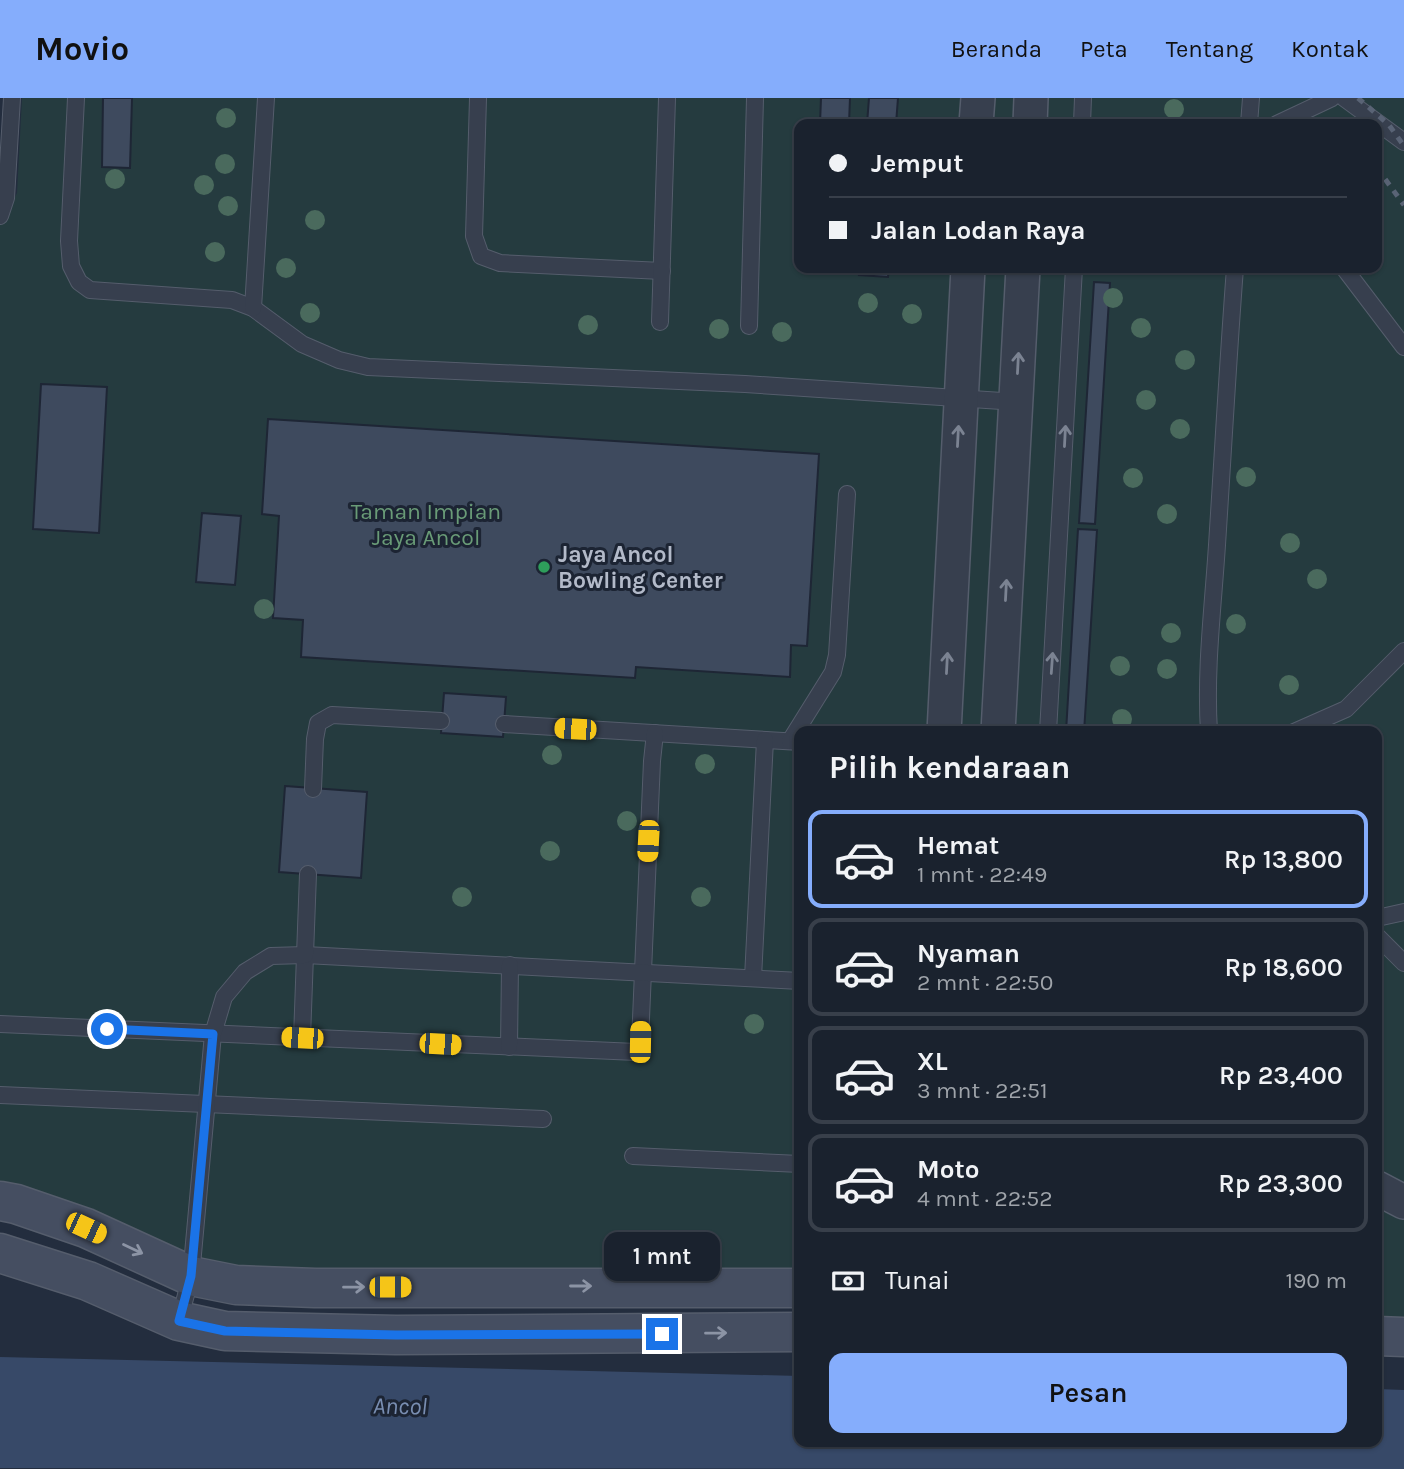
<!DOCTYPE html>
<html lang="id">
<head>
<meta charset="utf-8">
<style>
	body { margin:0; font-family:Karla,sans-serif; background:#272f3a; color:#f1f3f6; height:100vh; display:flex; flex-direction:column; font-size:26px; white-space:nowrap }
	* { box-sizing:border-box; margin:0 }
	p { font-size:23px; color:#9fa4aa }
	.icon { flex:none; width:38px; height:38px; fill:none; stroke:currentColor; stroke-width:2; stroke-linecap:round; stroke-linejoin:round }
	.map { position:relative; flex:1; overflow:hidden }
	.drawer { position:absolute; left:794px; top:628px; width:588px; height:721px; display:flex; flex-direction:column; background:#1a222e; border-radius:14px; box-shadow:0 2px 5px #0004,0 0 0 2px #383f4a }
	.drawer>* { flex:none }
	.hud { position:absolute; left:794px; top:21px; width:588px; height:154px; border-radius:14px; box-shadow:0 2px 5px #0004,0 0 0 2px #383f4a; display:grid; align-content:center; height:154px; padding:0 35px; background:#1a222e }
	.end { position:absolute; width:32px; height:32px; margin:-16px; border:9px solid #1a73e8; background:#fff; box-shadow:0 0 0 4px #fff }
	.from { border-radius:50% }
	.bubble { position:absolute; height:49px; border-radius:14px; background:#1a222e; box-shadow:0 2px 5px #0004,0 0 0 2px #383f4a; font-size:23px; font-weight:600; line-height:49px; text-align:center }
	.car { position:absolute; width:21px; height:42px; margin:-21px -10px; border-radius:9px; box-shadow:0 0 5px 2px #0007; background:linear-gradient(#f5c518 24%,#345 0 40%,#f5c518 0 76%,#345 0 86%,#f5c518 0) }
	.hud b { display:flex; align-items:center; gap:24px; height:66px; font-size:26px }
	.hud b+b { border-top:2px solid #383f4a }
	.hud i { width:18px; height:18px; background:#f1f3f6 }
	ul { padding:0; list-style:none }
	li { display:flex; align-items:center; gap:21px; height:98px; margin:0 14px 10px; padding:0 21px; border:4px solid #383f4a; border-radius:14px }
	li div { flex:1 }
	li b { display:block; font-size:26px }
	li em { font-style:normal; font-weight:600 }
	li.active { border-color:#85adfc }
	li>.icon { width:63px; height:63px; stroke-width:1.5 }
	h2 { padding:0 35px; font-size:32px; line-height:84px }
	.pay { display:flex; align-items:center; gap:18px; height:77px; padding:0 35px; font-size:26px }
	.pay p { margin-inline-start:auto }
	.cta { display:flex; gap:14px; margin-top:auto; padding:14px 35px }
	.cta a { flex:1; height:80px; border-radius:14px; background:#85adfc; color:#111; font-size:28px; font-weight:600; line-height:80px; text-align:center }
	header { display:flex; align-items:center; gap:42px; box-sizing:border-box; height:98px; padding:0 35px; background:#85adfc; color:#111 }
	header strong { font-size:33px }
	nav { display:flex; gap:38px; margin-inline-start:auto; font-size:24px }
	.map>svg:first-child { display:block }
	.green { fill:#253b3f; fill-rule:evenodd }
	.water { fill:#374968 }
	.building { fill:#3e4a5e; stroke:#1e2635; stroke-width:2 }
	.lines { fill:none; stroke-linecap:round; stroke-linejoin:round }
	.service-casing { stroke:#555d6c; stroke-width:18 }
	.minor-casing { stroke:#555d6c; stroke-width:36 }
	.secondary-casing { stroke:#555d6c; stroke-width:41 }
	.service { stroke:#373f4e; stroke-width:16 }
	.minor { stroke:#373f4e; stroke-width:33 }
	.secondary { stroke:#454e61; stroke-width:38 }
	.rail { stroke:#596375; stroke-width:5; stroke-dasharray:7 7; stroke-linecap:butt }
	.tree { fill:#4a6a5d }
	.oneway { stroke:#7b8392 }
	.oneway2 { stroke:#8c94a5 }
	.route { stroke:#1a73e8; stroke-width:9 }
	.leisure-dot { fill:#2e9e5b; stroke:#1c2433; stroke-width:2.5 }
	.labels { text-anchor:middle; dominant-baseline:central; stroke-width:6; stroke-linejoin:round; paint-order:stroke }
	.park-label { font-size:23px; fill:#699b77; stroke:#1c2433 }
	.poi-label { font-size:23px; font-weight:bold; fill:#b3bac9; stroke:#1c2433; text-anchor:start }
	.water-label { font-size:24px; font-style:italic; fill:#798eb2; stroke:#1c2433 }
</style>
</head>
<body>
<header>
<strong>Movio</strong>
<nav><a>Beranda</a><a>Peta</a><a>Tentang</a><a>Kontak</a></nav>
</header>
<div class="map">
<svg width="1404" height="1371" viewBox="0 0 1404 1371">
	<rect width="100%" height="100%" fill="#232d3e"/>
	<!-- green -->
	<path class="green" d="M22,0H1404V1239L1377,1238V634H800V1190L236,1187L0,1103V123L4,120L17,95ZM800,26H1377V170H800Z"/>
	<!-- water -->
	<polygon class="water" points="0,1259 800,1278 800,1344 1377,1344 1377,1291 1404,1292 1404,1371 0,1370"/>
	<!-- building -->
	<g class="building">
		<polygon points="103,0 132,0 130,70 102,69"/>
		<polygon points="821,0 850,0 849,26 820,26"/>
		<polygon points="869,0 898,0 896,26 867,26"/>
		<polygon points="812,170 841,170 841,176 812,174"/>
		<polygon points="860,170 889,170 888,179 859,177"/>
		<polygon points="1094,184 1110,185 1095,426 1079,425"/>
		<polygon points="41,286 107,289 99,435 33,431"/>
		<polygon points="268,321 819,356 807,548 791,547 790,579 636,569 635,580 301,559 303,522 273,520 279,418 262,416"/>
		<polygon points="202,415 241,418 235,487 196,484"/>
		<polygon points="1078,431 1097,432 1084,634 1066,634"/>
		<polygon points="444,595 506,599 503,639 441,635"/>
		<polygon points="285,688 367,694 361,780 279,774"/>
	</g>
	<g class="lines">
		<defs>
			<g id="service">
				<polyline points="76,0 69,143 71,168 79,184 90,192 232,202 253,210 302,246 339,262 368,269 745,286 1017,304"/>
				<polyline points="478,0 474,138 481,158 500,165 662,173"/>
				<polyline points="1344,0 1404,44"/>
				<polyline points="1082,26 1083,0"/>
				<polyline points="1249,26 1251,0"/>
				<polyline points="1277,26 1332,0"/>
				<polyline points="0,118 6,100 12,0"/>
				<polyline points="1344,170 1404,249"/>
				<polyline points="253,210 266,0"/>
				<polyline points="660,224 667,0"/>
				<polyline points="749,228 755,0"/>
				<polyline points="504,626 800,644"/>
				<polyline points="1048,634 1074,170"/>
				<path d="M1209,634C1205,572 1213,509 1217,447C1223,354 1228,262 1235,170"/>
				<polyline points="1294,634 1346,611 1404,553"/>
				<polyline points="790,643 833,574 837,557 847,396"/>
				<polyline points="313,691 315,641 318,625 332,617 441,623"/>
				<polyline points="1377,820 1404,814"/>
				<polyline points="1377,838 1404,865"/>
				<polyline points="753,880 765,642"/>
				<polyline points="0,926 636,954 640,944 652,663 655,635"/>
				<polyline points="302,940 305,857 800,883"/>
				<polyline points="509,949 510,867"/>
				<polyline points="0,997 543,1021"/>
				<polyline points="633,1058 800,1066"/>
				<polyline points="179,1223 191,1178 213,936 224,899 245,874 271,858 305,857 308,776"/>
			</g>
			<g id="minor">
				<polyline points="976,26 978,0"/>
				<polyline points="1030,26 1031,0"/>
				<polyline points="944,634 968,170"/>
				<polyline points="998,634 1023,170"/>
				<polyline points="1377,1090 1404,1104"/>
			</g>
			<g id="secondary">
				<polyline points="0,1103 16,1106 86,1130 191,1178 236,1187 315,1190 800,1190"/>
				<polyline points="0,1155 88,1183 179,1223 225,1233 396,1237 800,1234"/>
				<polyline points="1377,1238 1404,1239"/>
			</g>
		</defs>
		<!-- service casing -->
		<use href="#service" class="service-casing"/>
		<!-- minor casing -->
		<use href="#minor" class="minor-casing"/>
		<!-- secondary casing -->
		<use href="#secondary" class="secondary-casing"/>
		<!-- service -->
		<use href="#service" class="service"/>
		<!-- minor -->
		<use href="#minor" class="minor"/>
		<!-- secondary -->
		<use href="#secondary" class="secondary"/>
		<!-- rail -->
		<g class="rail">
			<polyline points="1358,0 1389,27 1404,48"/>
			<polyline points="1377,70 1404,107"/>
		</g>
	</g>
	<!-- trees -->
	<g class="tree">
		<circle cx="1174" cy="11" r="10"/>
		<circle cx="226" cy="20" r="10"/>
		<circle cx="225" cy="66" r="10"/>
		<circle cx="115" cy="81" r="10"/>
		<circle cx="204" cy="87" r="10"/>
		<circle cx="228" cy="108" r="10"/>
		<circle cx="315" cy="122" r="10"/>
		<circle cx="215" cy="154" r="10"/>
		<circle cx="286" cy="170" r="10"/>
		<circle cx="1113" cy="200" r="10"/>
		<circle cx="868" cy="205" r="10"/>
		<circle cx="310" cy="215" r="10"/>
		<circle cx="912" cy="216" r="10"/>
		<circle cx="588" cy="227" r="10"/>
		<circle cx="1141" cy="230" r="10"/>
		<circle cx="719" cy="231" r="10"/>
		<circle cx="782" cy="234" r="10"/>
		<circle cx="1185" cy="262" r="10"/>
		<circle cx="1146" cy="302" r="10"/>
		<circle cx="1180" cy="331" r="10"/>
		<circle cx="1246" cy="379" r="10"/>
		<circle cx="1133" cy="380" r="10"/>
		<circle cx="1167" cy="416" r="10"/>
		<circle cx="1290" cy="445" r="10"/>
		<circle cx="1317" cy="481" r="10"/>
		<circle cx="264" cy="511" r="10"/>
		<circle cx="1236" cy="526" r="10"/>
		<circle cx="1171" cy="535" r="10"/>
		<circle cx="1120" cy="568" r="10"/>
		<circle cx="1167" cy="571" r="10"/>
		<circle cx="1289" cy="587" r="10"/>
		<circle cx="1122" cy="621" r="10"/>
		<circle cx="552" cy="657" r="10"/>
		<circle cx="705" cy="666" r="10"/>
		<circle cx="627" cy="723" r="10"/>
		<circle cx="550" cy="753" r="10"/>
		<circle cx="462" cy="799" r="10"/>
		<circle cx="701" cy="799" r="10"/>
		<circle cx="754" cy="926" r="10"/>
	</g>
	<!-- one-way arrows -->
	<defs><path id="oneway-shaft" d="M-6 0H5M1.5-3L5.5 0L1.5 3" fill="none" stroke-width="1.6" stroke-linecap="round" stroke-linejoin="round" transform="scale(1.75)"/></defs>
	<g class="oneway">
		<use href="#oneway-shaft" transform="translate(1018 265) rotate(-87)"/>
		<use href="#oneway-shaft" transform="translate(958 338) rotate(-87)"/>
		<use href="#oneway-shaft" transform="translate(1065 338) rotate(-87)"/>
		<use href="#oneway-shaft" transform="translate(1006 492) rotate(-87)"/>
		<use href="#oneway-shaft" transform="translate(947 565) rotate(-87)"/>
		<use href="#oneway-shaft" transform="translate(1052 565) rotate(-86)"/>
	</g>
	<g class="oneway2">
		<use href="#oneway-shaft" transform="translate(133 1151) rotate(25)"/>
		<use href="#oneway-shaft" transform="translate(581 1188)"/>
		<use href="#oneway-shaft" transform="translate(354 1189) rotate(-1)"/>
		<use href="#oneway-shaft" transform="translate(716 1235) rotate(-1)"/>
	</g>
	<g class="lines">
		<!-- route -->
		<polyline class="route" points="107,931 213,936 191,1178 179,1223 225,1233 396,1237 662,1236"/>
	</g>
	<!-- markers -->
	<circle class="leisure-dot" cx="544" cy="469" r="7"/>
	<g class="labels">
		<!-- park labels -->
		<g class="park-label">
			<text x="426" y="413">Taman Impian<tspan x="426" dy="26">Jaya Ancol</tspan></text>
		</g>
		<!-- poi labels -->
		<g class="poi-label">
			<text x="558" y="456">Jaya Ancol<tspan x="558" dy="26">Bowling Center</tspan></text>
		</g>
		<!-- water labels -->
		<g class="water-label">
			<text transform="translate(400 1308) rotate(1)">Ancol</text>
		</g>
	</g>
</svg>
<i class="end from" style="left:107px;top:931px"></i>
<i class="end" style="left:662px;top:1236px"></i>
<div class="bubble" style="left:604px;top:1134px;width:116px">1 mnt</div>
<i class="car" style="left:575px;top:631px;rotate:273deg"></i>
<i class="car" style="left:648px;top:743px;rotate:183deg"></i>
<i class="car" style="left:302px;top:940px;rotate:273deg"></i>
<i class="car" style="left:640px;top:944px;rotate:1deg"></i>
<i class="car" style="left:440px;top:946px;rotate:93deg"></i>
<i class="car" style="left:86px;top:1130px;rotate:115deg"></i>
<i class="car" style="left:390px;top:1189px;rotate:90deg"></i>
<div class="hud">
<b><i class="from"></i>Jemput</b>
<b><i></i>Jalan Lodan Raya</b>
</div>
<section class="drawer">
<h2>Pilih kendaraan</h2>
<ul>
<li class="active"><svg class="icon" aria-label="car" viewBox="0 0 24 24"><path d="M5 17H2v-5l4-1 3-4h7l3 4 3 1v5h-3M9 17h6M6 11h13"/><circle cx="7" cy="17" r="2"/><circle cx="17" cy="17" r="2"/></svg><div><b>Hemat</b><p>1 mnt · 22:49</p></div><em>Rp 13,800</em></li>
<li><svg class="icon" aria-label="car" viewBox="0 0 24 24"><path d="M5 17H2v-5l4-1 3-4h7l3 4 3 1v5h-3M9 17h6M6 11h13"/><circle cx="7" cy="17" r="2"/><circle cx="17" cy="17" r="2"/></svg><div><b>Nyaman</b><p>2 mnt · 22:50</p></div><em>Rp 18,600</em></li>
<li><svg class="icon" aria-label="car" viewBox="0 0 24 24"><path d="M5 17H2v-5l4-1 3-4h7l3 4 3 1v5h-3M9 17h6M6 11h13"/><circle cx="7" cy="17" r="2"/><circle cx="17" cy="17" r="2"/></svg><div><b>XL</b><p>3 mnt · 22:51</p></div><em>Rp 23,400</em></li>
<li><svg class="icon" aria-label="car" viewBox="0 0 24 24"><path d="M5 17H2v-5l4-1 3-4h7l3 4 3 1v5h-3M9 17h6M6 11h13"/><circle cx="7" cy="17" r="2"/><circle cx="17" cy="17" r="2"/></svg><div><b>Moto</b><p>4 mnt · 22:52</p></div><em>Rp 23,300</em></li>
</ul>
<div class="pay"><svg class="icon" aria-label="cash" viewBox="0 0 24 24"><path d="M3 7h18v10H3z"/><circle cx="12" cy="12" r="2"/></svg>Tunai<p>190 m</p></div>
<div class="cta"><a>Pesan</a></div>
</section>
</div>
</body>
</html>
